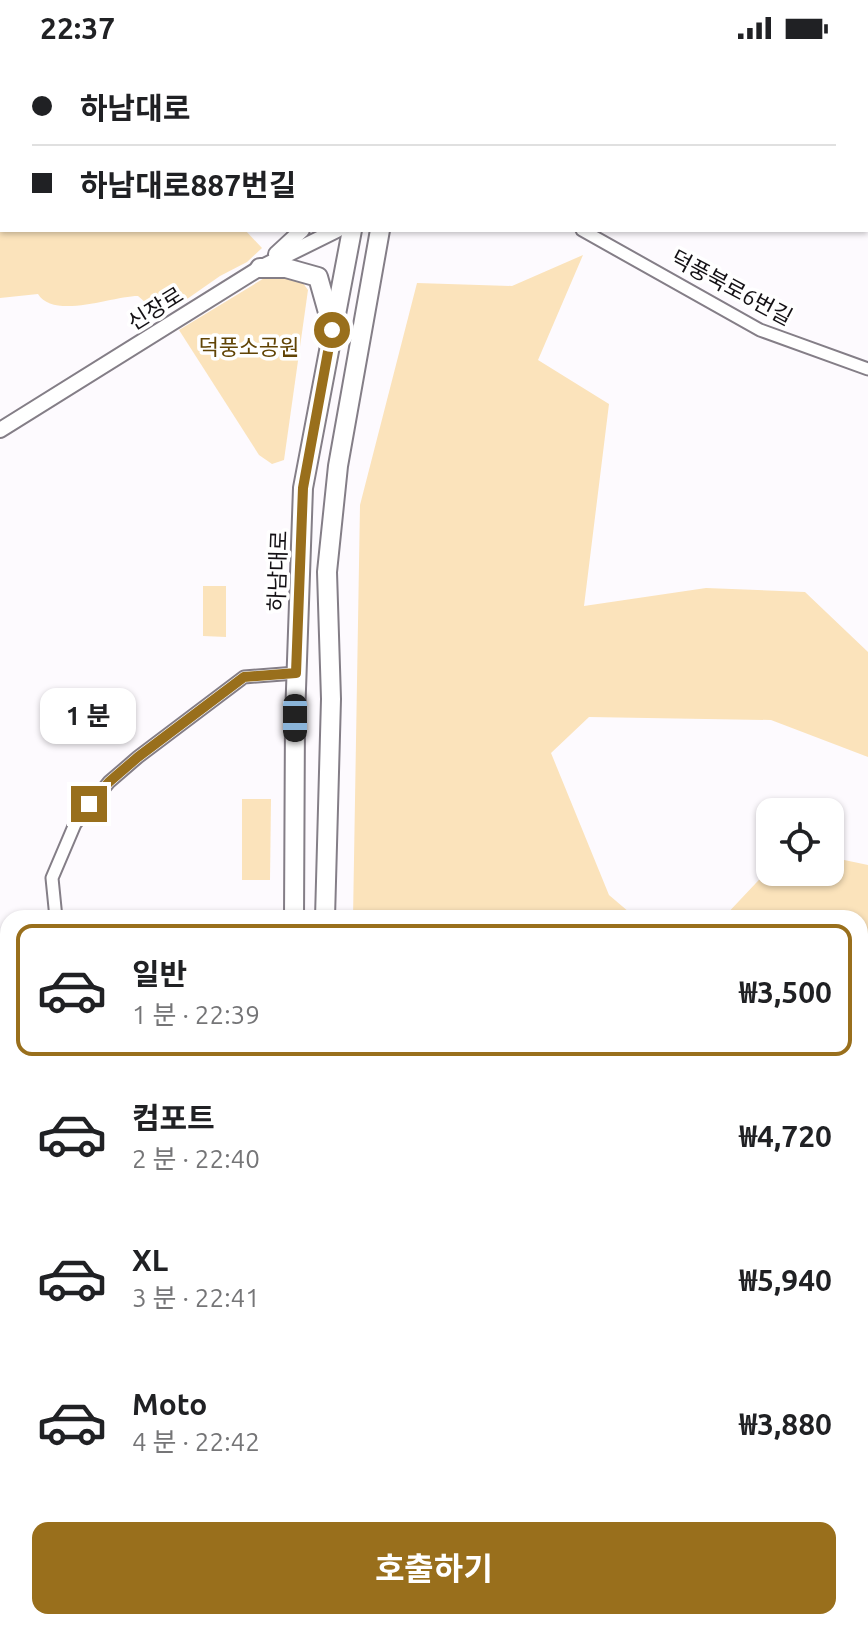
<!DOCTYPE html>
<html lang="ko">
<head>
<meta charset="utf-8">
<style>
	body { margin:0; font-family:Ubuntu,"Noto Sans KR",sans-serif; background:#f2f2f2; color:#202124; height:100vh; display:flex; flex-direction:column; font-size:30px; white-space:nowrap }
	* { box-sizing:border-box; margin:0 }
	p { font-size:26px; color:#757577 }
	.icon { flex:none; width:44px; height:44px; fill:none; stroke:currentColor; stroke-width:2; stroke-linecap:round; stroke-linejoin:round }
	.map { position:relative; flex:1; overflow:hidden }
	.side { position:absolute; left:0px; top:854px; width:868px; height:720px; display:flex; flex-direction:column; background:#fff; border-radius:24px 24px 0 0; box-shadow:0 2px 6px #0004 }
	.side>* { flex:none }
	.banner { position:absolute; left:0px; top:0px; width:868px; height:176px; box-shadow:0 2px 6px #0004; display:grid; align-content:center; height:176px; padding:0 32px; background:#fff }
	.fabs { position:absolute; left:756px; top:742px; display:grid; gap:16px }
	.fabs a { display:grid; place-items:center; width:88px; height:88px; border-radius:16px; background:#fff; box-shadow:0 2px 6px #0004; font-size:40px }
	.end { position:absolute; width:36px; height:36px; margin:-18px; border:10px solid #996f1c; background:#fff; box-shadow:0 0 0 4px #fff }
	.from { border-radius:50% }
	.bubble { position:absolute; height:56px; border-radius:16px; background:#fff; box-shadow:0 2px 6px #0004; font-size:26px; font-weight:700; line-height:56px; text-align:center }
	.car { position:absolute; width:24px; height:48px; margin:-24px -12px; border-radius:10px; box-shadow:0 0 6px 2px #0007; background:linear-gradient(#222 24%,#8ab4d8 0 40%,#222 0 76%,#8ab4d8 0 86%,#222 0) }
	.banner b { display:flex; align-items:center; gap:28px; height:76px; font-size:30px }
	.banner b+b { border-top:2px solid #e0e0e0 }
	.banner i { width:20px; height:20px; background:#202124 }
	ul { padding:14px 0 0; list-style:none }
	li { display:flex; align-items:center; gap:24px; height:132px; margin:0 16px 12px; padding:0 16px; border:4px solid transparent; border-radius:16px }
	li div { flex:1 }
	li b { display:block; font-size:30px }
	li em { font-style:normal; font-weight:700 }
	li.selected { border-color:#996f1c }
	li>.icon { width:72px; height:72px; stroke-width:1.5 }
	.cta { display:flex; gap:16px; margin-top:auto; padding:16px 32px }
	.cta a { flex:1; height:92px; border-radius:16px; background:#996f1c; color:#fff; font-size:32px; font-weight:700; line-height:92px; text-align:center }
	.status { display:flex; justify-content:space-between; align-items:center; height:56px; padding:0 40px; background:#fff; direction:ltr }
	.status svg { height:22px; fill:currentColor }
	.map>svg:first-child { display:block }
	.green { fill:#fbe3bb }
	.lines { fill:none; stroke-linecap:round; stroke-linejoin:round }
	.minor-casing { stroke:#847e87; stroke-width:15 }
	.tertiary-casing { stroke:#847e87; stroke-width:18 }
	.primary-casing { stroke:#847e87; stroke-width:22 }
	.minor { stroke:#fff; stroke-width:11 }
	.tertiary { stroke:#fff; stroke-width:14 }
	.primary { stroke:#fff; stroke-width:18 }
	.route { stroke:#996f1c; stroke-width:10 }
	.labels { text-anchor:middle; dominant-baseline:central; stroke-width:7; stroke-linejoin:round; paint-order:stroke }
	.street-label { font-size:22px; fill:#131014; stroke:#fff }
	.park-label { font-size:22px; fill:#614405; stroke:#fff }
</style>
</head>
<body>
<div class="status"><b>22:37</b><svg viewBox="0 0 49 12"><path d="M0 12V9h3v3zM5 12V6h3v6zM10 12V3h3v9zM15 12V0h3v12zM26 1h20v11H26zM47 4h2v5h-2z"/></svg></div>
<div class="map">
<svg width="868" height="1574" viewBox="0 0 868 1574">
	<rect width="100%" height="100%" fill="#fdfafe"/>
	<!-- green -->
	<g class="green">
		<polygon points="416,0 740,0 735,2"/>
		<path d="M0,22H2V174H245L262,192L247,206L220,220L167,257L153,253L138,240C113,240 54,264 38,238L0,242Z"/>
		<polygon points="583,199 538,304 609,348 584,550 706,532 805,536 868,596 868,701 771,664 589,661 551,697 609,839 636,862 353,862 360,449 417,227 512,230"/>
		<polygon points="271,218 300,223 308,234 284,404 272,408 259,399 179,274"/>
		<polygon points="203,530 226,530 226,581 203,580"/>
		<polygon points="242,743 271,743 270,824 242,824"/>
		<polygon points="830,801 868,809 868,1070 860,1066 860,862 723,862 770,812 770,816 830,816"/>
		<polygon points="860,1496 868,1502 868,1574 698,1574 703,1566 860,1566"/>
	</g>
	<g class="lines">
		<defs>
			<g id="minor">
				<polyline points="582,174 760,274 868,313"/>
				<polyline points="56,862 52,822 75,768 109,726 138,701 244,621 296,617"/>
				<polyline points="0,991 8,987"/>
				<polyline points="0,1102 8,1102"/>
				<polyline points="0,1159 8,1159"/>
				<polyline points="0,1209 8,1209"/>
				<polyline points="0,1338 8,1338"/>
				<polyline points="0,1457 8,1457"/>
				<polyline points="62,1566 64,1574"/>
				<polyline points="173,1574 173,1566"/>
			</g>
			<g id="tertiary">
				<polyline points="774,2 778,0"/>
				<polyline points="276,198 302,174"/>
				<polyline points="0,374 260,212 337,174"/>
				<polyline points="860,1331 868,1323"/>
				<polyline points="692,1574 697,1566"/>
			</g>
			<g id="primary">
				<polyline points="356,0 356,2"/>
				<polyline points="390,0 390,2"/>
				<polyline points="260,212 286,212 318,221 331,267"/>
				<polyline points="294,862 295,662 303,432 352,174"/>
				<polyline points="325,862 331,643 327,516 338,410 380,174"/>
				<polyline points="288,1574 288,1566"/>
				<polyline points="321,1574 321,1566"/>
			</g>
		</defs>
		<!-- minor casing -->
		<use href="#minor" class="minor-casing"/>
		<!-- tertiary casing -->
		<use href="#tertiary" class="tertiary-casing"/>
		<!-- primary casing -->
		<use href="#primary" class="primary-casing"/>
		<!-- minor -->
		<use href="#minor" class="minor"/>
		<!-- tertiary -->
		<use href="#tertiary" class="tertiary"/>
		<!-- primary -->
		<use href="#primary" class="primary"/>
	</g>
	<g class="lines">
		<!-- route -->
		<polyline class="route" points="89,748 109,726 138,701 244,621 296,617 303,432 332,274"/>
	</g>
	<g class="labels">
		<!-- street labels -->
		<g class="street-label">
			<text transform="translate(732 231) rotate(28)">덕풍북로6번길</text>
			<text transform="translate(155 252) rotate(-32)">신장로</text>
			<text transform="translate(277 515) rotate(-88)">하남대로</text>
		</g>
		<!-- park labels -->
		<g class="park-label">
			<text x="249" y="290">덕풍소공원</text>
		</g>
	</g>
</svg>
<div class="fabs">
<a><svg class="icon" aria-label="locate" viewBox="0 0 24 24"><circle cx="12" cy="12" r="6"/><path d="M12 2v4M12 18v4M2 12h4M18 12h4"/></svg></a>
</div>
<i class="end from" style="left:332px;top:274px"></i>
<i class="end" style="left:89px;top:748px"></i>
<div class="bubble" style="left:40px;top:632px;width:96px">1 분</div>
<i class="car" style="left:295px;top:662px;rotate:180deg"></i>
<div class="banner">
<b><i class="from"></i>하남대로</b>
<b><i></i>하남대로887번길</b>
</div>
<section class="side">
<ul>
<li class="selected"><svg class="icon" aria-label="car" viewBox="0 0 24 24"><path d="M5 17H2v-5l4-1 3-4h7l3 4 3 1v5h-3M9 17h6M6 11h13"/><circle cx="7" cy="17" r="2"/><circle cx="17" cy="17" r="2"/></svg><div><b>일반</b><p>1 분 · 22:39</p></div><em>₩3,500</em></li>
<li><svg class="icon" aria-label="car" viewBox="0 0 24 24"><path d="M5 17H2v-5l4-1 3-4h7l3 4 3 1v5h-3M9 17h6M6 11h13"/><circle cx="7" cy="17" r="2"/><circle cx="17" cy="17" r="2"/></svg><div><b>컴포트</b><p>2 분 · 22:40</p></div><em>₩4,720</em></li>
<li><svg class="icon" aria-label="car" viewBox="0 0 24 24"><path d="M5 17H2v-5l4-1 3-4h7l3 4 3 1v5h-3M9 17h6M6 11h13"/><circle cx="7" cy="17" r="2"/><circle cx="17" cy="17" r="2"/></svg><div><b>XL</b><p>3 분 · 22:41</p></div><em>₩5,940</em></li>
<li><svg class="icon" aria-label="car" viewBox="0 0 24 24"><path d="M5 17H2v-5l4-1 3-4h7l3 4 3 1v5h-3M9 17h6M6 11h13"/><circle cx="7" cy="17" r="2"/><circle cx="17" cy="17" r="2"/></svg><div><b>Moto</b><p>4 분 · 22:42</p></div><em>₩3,880</em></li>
</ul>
<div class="cta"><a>호출하기</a></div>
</section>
</div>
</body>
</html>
